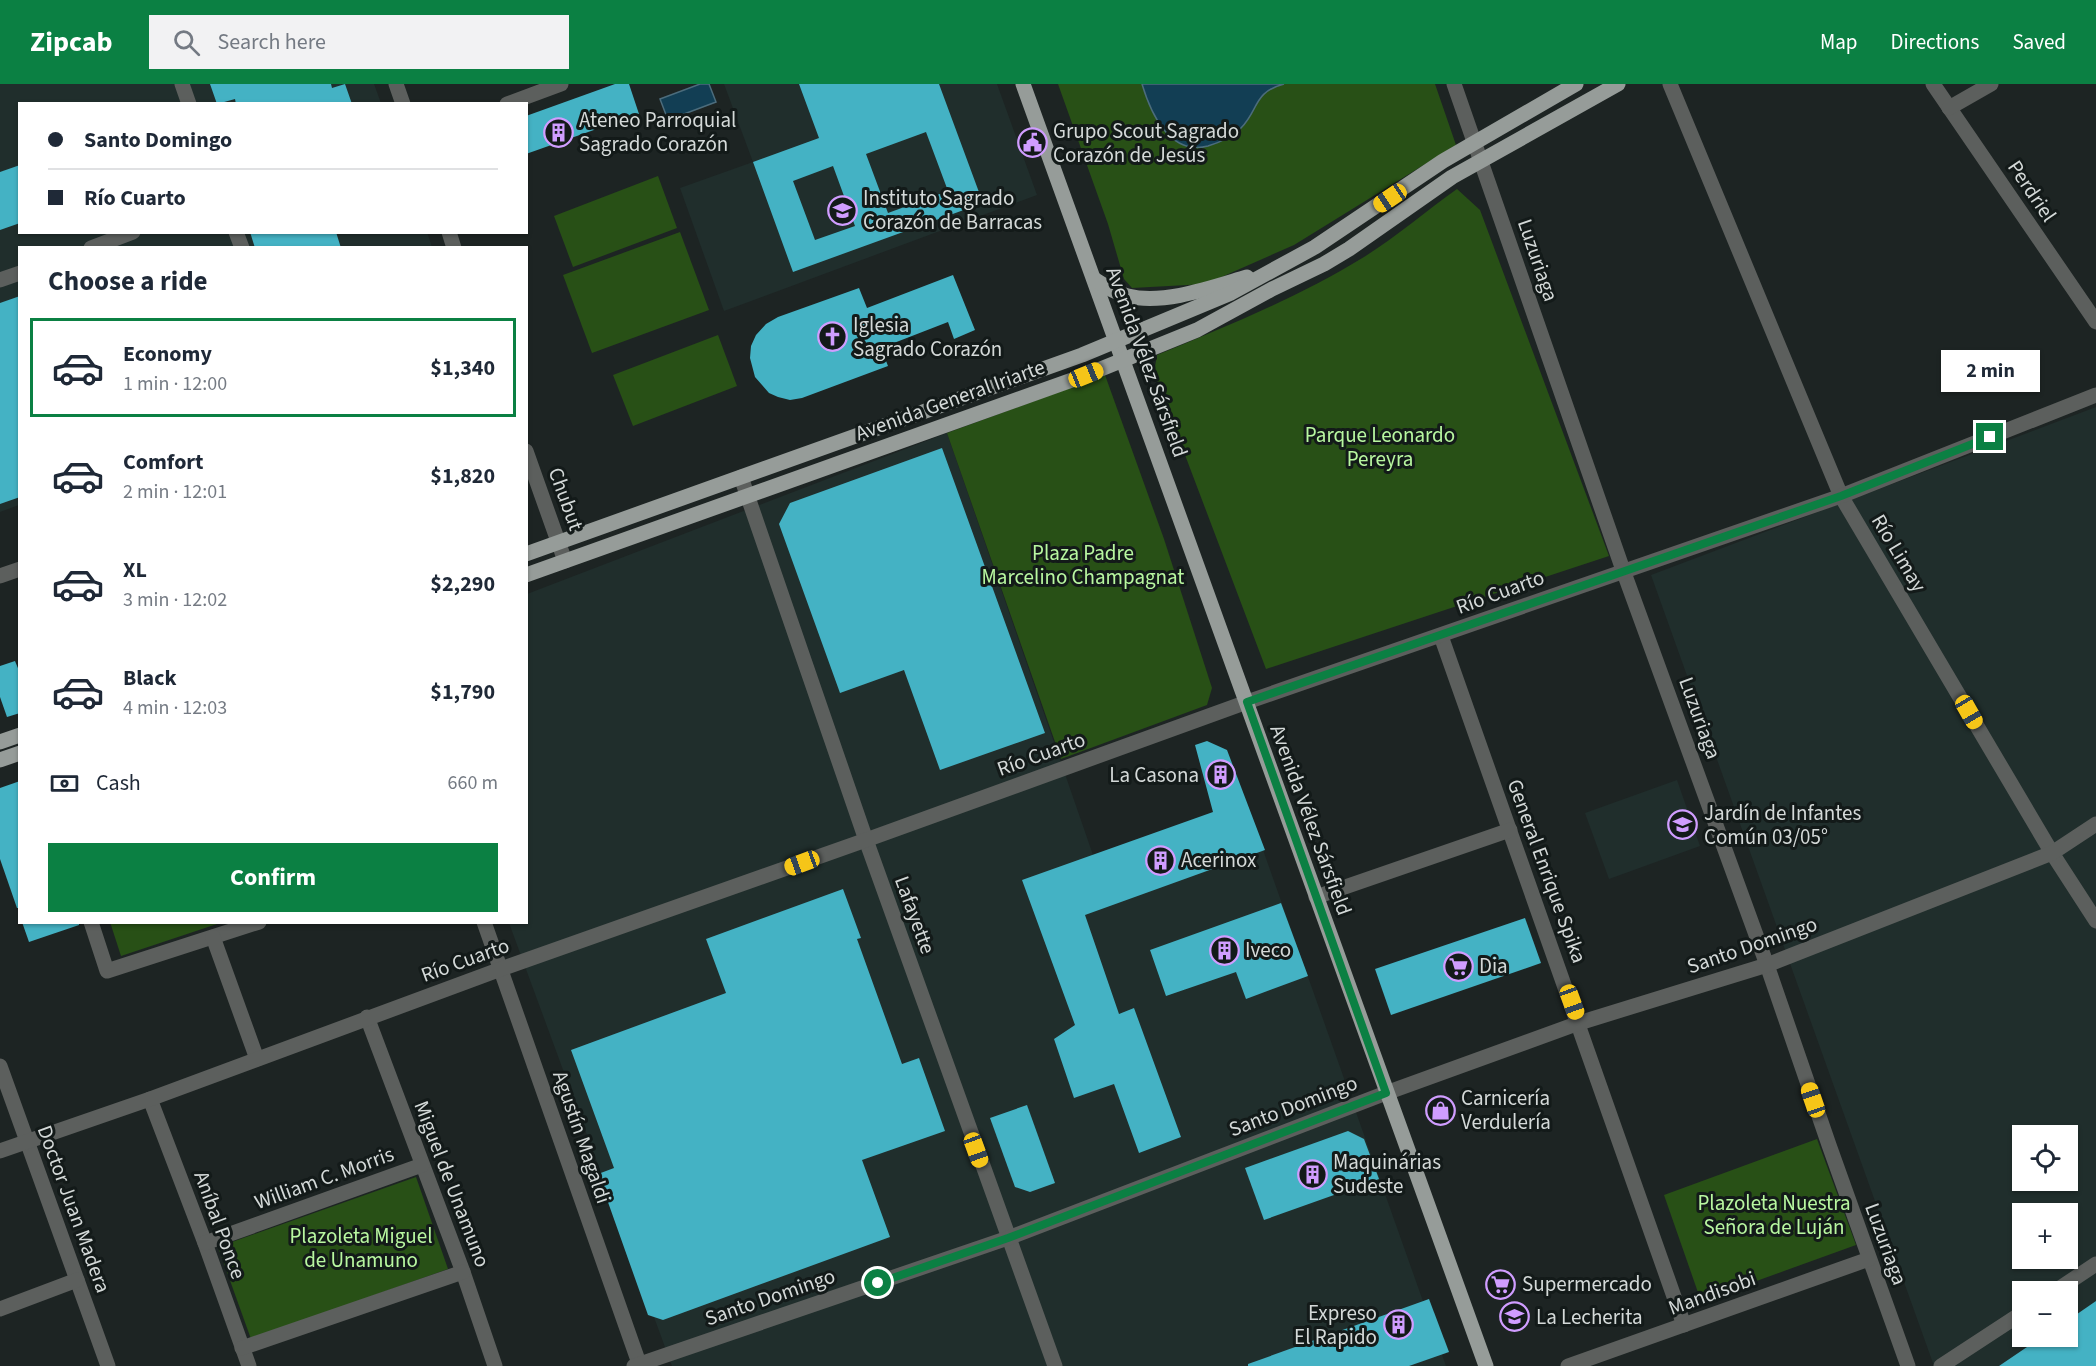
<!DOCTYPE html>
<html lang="en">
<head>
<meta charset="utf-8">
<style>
	body { margin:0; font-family:"Source Sans 3",sans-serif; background:#f2f2f3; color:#1f2937; height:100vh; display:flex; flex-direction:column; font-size:22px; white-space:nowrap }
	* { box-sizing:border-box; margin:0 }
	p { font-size:20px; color:#747a83 }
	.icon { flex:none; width:33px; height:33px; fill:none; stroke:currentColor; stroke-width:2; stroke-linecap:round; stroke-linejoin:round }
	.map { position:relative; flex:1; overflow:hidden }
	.panel { position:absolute; left:18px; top:162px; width:510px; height:678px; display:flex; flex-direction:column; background:#fff; border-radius:0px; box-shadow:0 2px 4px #0004 }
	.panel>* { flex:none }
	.banner { position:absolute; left:18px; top:18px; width:510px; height:132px; border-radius:0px; box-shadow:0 2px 4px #0004; display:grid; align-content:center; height:132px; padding:0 30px; background:#fff }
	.fabs { position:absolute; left:2012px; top:1041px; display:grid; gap:12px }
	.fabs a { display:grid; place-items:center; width:66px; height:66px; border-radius:0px; background:#fff; box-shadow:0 2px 4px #0004; font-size:30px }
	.end { position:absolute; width:27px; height:27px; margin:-14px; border:8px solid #0b8043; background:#fff; box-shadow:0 0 0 3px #fff }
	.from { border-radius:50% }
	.bubble { position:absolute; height:42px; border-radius:0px; background:#fff; box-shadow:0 2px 4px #0004; font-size:20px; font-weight:700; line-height:42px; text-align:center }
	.car { position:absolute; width:18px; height:36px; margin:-18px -9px; border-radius:8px; box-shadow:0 0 4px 2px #0007; background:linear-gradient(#f5c518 24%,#345 0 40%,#f5c518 0 76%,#345 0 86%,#f5c518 0) }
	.banner b { display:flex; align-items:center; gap:21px; height:57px; font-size:22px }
	.banner b+b { border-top:2px solid #e0e1e3 }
	.banner i { width:15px; height:15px; background:#1f2937 }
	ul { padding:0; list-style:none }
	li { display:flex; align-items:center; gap:18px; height:99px; margin:0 12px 9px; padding:0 18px; border:3px solid transparent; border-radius:0px }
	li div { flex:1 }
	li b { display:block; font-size:22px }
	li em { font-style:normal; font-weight:700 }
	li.active { border-color:#0b8043 }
	li>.icon { width:54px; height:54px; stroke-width:1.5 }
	h2 { padding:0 30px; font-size:27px; line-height:72px }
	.pay { display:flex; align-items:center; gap:15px; height:66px; padding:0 30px; font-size:22px }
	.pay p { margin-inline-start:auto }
	.action { display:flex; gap:12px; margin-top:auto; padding:12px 30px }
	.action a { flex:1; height:69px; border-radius:0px; background:#0b8043; color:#fff; font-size:24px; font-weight:700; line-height:69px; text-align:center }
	header { display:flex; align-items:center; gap:36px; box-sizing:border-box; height:84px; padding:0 30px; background:#0b8043; color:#fff }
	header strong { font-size:28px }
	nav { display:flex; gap:33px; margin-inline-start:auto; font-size:21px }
	.search { width:420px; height:54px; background:#f2f2f3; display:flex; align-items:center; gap:15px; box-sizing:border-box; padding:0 21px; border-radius:0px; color:#747a83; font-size:22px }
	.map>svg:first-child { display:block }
	.built { fill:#202e2c; fill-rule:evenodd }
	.green { fill:#285016 }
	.water { fill:#123e54; stroke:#4c6c7c; stroke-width:1.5 }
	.building { fill:#44b2c4; fill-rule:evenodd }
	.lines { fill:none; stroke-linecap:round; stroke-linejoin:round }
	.minor { stroke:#5c5f5d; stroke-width:15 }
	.major { stroke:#969c99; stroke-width:15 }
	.route { stroke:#0b8043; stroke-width:8 }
	.labels { text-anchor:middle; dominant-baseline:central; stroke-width:6; stroke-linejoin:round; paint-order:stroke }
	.poi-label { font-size:21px; fill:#d4d9d8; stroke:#131a19; text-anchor:start }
	.street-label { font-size:21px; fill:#d4d9d8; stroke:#131a19 }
	.park-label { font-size:21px; fill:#b8f7a0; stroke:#131a19 }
</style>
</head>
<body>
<header>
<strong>Zipcab</strong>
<div class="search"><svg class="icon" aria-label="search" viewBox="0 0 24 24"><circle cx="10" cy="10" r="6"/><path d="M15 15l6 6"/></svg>Search here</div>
<nav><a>Map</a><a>Directions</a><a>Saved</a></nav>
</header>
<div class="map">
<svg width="2096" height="1282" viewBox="0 0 2096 1282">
	<rect width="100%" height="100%" fill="#1d2423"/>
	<!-- built -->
	<g class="built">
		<polygon points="0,0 374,0 381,19 20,20 20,148 427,148 432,163 20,164 19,421 0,428"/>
		<polygon points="724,0 997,0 1037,111 724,227 680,104 753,78"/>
		<path d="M2096,323V1282H1934L1651,491ZM2022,1052H2067V1096H2022ZM2022,1130H2067V1174H2022ZM2022,1208H2067V1252H2022Z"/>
		<polygon points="947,349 1093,771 1246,718 1446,1282 672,1282 509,839 526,838 527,510"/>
		<polygon points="1677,696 1700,762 1609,795 1585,729"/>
	</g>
	<!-- green -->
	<g class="green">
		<polygon points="1058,0 1435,0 1456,61 1294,161 1226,191 1206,200 1132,204 1124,195 1108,140"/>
		<polygon points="658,92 677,144 573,183 554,132"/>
		<path d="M1457,105L1480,126L1609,472L1266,585L1154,289L1157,271C1227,242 1299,213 1364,173C1396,153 1426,127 1457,105Z"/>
		<polygon points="680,148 709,226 592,269 563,191"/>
		<polygon points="718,251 737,302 633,342 613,291"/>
		<polygon points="1105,291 1164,455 1212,604 1207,621 1061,675 947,349"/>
		<polygon points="110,838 220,838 220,839 121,872"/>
		<polygon points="1817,1055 1856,1161 1701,1217 1664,1111"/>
		<polygon points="416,1093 448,1185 251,1255 218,1163"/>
	</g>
	<!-- water -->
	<g class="water">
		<polygon points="700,0 709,0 716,18 668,36 660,15"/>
		<path d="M1142,0H1284C1253,8 1259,26 1241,44C1232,53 1221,58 1208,62C1170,72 1151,30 1142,0Z"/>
	</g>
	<!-- building -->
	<g class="building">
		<polygon points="210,0 331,0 332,4 345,0 352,20 236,20 235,15 217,20"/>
		<polygon points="615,0 629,0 639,30 526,70 526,32"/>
		<path d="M799,0H939L983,119L793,188L753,78L819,54ZM926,48L948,107L888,129L866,70ZM833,82L855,142L815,156L793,97Z"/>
		<polygon points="20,81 20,139 0,146 0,88"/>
		<polygon points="250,148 336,148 341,164 255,164"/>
		<polygon points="953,191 975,246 954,255 948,238 881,264 888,282 802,314 790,316 778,313 769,309 755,293 750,274 751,262 756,251 766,240 778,233 859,204 867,224"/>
		<polygon points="20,212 20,413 0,420 0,219"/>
		<polygon points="942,364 1045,649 940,686 904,586 840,609 779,440 790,419"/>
		<polygon points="15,577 20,589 20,629 7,633 0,613 0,582"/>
		<polygon points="1207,657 1227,666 1265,766 1085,831 1119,930 1134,924 1181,1053 1139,1069 1114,1000 1074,1014 1054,955 1075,941 1022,796 1213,728 1195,661"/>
		<polygon points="20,697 20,824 17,824 0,775 0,704"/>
		<polygon points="843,805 861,854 857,855 902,980 919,974 945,1047 862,1076 890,1153 663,1236 648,1231 598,1090 614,1084 571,966 726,909 706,855"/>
		<polygon points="1281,819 1308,892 1246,915 1236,888 1166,912 1150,866"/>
		<polygon points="1525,834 1541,879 1391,931 1375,885"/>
		<polygon points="22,838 79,838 79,841 29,858"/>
		<polygon points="1027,1021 1055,1099 1030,1108 1015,1103 990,1034"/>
		<polygon points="1348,1047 1364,1055 1379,1095 1264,1136 1245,1084"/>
		<polygon points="1429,1215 1449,1268 1409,1282 1248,1282 1248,1280"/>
		<polygon points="2096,1217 2096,1282 1999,1282 2043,1252 2067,1252 2067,1237"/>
	</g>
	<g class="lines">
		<!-- minor -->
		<g class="minor">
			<polyline points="182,0 189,20"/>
			<polyline points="396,0 403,20"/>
			<polyline points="1454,0 1623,486 1767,881 1829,1061 1908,1282"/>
			<polyline points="1670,0 1841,412 2052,769 2096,837"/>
			<polyline points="1933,0 2096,238"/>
			<polyline points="507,20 561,0"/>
			<polyline points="1949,24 1991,0"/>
			<polyline points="236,148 242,164"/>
			<polyline points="449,148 454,164"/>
			<polyline points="91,164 133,148"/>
			<polyline points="0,196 20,189"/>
			<polyline points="526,367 565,477"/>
			<polyline points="741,393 866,756 1055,1282"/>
			<polyline points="0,492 20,485"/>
			<polyline points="1441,552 1684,1241"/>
			<polyline points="1316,813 1510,746"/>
			<polyline points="91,838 107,887 259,838"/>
			<polyline points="484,838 640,1282"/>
			<polyline points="213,853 257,975"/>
			<polyline points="367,933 463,1188 495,1282"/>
			<polyline points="0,982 108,1282"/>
			<polyline points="150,1015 205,1159 249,1282"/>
			<polyline points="0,1067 150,1015 501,885 866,756 1247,618 1841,412 2096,311"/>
			<polyline points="205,1159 422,1081"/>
			<polyline points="2054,1208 2096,1180"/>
			<polyline points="0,1225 77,1196"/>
			<polyline points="242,1264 463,1188"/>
			<polyline points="634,1282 1008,1154 1386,1009 1579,939 1767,881 2052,769 2096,740"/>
			<polyline points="1568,1282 1869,1175"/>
			<polyline points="1941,1282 2022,1229"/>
		</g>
		<!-- major -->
		<g class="major">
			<path d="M1023,0C1180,426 1329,856 1486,1282"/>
			<path d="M1094,195C1105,202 1115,209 1128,212C1164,221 1213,203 1247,193"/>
			<polyline points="526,470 1082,271 1231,209 1315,163 1443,77 1576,0"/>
			<polyline points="526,491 1086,291 1197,246 1272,205 1324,180 1349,165 1452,93 1618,0"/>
			<polyline points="0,658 20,651"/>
			<polyline points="0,676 20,669"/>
		</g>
	</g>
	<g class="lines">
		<!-- route -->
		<polyline class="route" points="878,1199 1008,1154 1386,1009 1247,618 1841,412 1990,353"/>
	</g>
	<!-- icons -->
	<defs>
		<symbol id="building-ring" viewBox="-11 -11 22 22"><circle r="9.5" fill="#131a19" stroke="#d09dff" stroke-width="1.5"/><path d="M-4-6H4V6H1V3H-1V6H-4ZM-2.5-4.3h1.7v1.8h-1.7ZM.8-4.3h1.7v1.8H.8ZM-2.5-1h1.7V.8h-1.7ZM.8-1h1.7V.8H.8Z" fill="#d09dff"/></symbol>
		<symbol id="civic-ring" viewBox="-11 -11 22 22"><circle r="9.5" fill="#131a19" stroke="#d09dff" stroke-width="1.5"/><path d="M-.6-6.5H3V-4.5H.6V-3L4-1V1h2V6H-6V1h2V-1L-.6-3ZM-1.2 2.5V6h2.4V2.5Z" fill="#d09dff"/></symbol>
		<symbol id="school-ring" viewBox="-11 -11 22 22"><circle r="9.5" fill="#131a19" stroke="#d09dff" stroke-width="1.5"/><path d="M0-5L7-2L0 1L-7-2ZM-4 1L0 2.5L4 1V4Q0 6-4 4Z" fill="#d09dff"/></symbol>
		<symbol id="church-ring" viewBox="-11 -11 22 22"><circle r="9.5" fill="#131a19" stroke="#d09dff" stroke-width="1.5"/><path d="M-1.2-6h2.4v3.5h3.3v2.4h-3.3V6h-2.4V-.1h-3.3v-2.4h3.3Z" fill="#d09dff"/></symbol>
		<symbol id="supermarket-ring" viewBox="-11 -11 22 22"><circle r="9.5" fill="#131a19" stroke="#d09dff" stroke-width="1.5"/><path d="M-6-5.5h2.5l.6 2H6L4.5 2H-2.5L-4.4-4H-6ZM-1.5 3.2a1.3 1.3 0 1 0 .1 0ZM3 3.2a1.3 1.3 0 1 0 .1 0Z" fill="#d09dff"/></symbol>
		<symbol id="shop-ring" viewBox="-11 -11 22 22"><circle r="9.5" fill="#131a19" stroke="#d09dff" stroke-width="1.5"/><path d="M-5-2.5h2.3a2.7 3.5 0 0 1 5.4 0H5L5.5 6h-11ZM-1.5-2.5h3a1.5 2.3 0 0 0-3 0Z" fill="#d09dff"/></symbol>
	</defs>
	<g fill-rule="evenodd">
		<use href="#building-ring" x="542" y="32" width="33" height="33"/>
		<use href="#civic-ring" x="1016" y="42" width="33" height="33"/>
		<use href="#school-ring" x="826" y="110" width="33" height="33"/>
		<use href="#church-ring" x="816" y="236" width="33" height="33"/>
		<use href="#building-ring" x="1204" y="674" width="33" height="33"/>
		<use href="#school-ring" x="1666" y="724" width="33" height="33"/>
		<use href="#building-ring" x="1144" y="760" width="33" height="33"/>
		<use href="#building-ring" x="1208" y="850" width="33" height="33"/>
		<use href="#supermarket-ring" x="1442" y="866" width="33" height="33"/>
		<use href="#shop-ring" x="1424" y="1010" width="33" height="33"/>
		<use href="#building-ring" x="1296" y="1074" width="33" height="33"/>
		<use href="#supermarket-ring" x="1484" y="1184" width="33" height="33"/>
		<use href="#school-ring" x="1498" y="1216" width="33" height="33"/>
		<use href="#building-ring" x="1382" y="1224" width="33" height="33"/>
	</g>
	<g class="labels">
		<!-- poi labels -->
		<g class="poi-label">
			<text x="579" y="36">Ateneo Parroquial<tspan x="579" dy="24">Sagrado Corazón</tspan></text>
			<text x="1053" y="47">Grupo Scout Sagrado<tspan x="1053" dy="24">Corazón de Jesús</tspan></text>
			<text x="863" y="114">Instituto Sagrado<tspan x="863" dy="24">Corazón de Barracas</tspan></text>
			<text x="853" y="241">Iglesia<tspan x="853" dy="24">Sagrado Corazón</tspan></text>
			<text x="1199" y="691" text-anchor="end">La Casona</text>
			<text x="1704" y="729">Jardín de Infantes<tspan x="1704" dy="24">Común 03/05°</tspan></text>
			<text x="1181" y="776">Acerinox</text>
			<text x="1245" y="866">Iveco</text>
			<text x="1479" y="882">Dia</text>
			<text x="1461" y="1014">Carnicería<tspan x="1461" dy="24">Verdulería</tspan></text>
			<text x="1333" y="1078">Maquinárias<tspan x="1333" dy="24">Sudeste</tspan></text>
			<text x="1522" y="1200">Supermercado</text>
			<text x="1377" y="1229" text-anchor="end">Expreso<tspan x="1377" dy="24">El Rapido</tspan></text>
			<text x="1536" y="1233">La Lecherita</text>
		</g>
		<!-- street labels -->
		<g class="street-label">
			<text transform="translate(2032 107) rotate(56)">Perdriel</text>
			<text transform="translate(1538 176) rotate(71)">Luzuriaga</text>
			<text transform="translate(1147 278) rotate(70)">Avenida Vélez Sársfield</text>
			<text transform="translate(950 316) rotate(-20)">Avenida General Iriarte</text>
			<text transform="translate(566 415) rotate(70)">Chubut</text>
			<text transform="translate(1899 469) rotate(59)">Río Limay</text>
			<text transform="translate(1500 508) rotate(-20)">Río Cuarto</text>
			<text transform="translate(1700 634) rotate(70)">Luzuriaga</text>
			<text transform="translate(1041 670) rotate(-20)">Río Cuarto</text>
			<text transform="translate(1311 736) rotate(70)">Avenida Vélez Sársfield</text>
			<text transform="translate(1547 787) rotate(70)">General Enrique Spika</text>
			<text transform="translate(915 831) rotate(70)">Lafayette</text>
			<text transform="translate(1752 861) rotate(-19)">Santo Domingo</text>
			<text transform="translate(465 876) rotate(-20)">Río Cuarto</text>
			<text transform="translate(1293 1022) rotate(-21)">Santo Domingo</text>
			<text transform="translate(582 1053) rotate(71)">Agustín Magaldi</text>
			<text transform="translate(324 1094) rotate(-20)">William C. Morris</text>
			<text transform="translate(452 1100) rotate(69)">Miguel de Unamuno</text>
			<text transform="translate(74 1125) rotate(70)">Doctor Juan Madera</text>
			<text transform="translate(220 1141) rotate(70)">Aníbal Ponce</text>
			<text transform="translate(1886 1160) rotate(70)">Luzuriaga</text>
			<text transform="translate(1712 1209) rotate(-20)">Mandisobi</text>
			<text transform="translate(770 1213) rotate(-19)">Santo Domingo</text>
		</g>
		<!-- park labels -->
		<g class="park-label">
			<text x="1380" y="351">Parque Leonardo<tspan x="1380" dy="24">Pereyra</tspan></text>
			<text x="1083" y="469">Plaza Padre<tspan x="1083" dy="24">Marcelino Champagnat</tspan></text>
			<text x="1774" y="1119">Plazoleta Nuestra<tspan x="1774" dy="24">Señora de Luján</tspan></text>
			<text x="361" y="1152">Plazoleta Miguel<tspan x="361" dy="24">de Unamuno</tspan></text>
		</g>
	</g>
</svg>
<div class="fabs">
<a><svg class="icon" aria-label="locate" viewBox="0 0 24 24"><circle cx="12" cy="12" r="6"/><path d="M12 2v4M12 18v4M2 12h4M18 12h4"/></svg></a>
<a>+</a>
<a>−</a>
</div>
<i class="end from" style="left:878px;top:1199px"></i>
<i class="end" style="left:1990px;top:353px"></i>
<div class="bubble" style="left:1941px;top:266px;width:99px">2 min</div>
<i class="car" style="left:1390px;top:114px;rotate:236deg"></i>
<i class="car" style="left:1086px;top:291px;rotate:68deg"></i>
<i class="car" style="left:1969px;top:628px;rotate:150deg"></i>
<i class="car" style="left:802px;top:779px;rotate:250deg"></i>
<i class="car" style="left:1572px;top:918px;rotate:160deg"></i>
<i class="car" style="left:1813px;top:1016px;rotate:341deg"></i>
<i class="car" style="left:976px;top:1066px;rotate:160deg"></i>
<div class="banner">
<b><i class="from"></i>Santo Domingo</b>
<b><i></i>Río Cuarto</b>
</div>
<section class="panel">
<h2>Choose a ride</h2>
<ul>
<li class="active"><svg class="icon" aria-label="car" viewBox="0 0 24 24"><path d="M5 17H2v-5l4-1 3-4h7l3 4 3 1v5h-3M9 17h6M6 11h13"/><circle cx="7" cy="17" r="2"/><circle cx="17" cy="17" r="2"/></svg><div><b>Economy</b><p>1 min · 12:00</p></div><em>$1,340</em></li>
<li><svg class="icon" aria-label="car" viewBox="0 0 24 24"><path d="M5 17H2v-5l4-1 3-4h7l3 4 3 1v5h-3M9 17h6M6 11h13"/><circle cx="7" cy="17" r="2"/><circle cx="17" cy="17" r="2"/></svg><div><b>Comfort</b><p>2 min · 12:01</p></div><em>$1,820</em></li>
<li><svg class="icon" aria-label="car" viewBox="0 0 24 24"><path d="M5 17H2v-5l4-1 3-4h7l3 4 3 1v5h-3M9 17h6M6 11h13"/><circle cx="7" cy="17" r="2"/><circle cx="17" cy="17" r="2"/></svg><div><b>XL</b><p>3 min · 12:02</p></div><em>$2,290</em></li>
<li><svg class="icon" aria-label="car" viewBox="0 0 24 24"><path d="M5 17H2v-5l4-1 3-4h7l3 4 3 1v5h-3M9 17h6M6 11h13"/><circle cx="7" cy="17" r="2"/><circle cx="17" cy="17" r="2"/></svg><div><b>Black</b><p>4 min · 12:03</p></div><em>$1,790</em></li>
</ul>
<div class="pay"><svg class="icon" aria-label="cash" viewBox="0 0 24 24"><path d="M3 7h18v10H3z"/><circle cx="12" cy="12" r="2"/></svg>Cash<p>660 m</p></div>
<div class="action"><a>Confirm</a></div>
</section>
</div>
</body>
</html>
